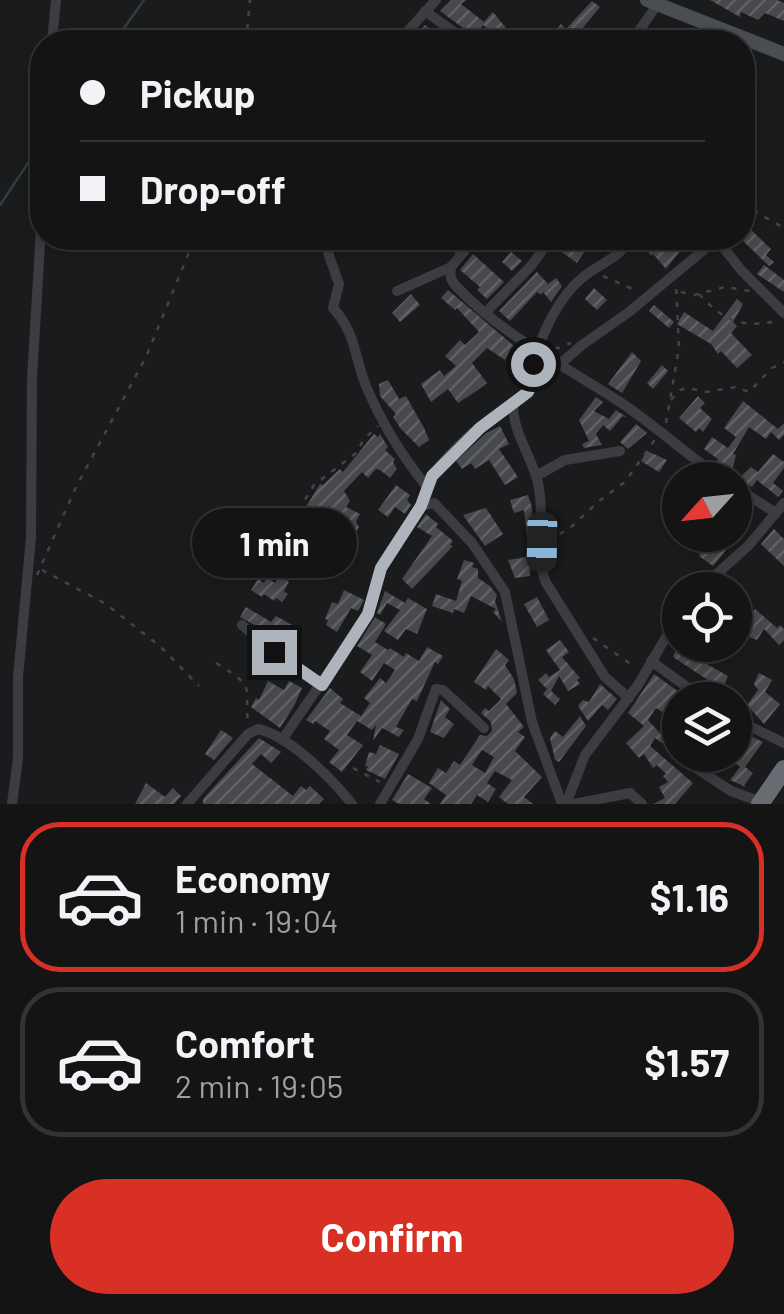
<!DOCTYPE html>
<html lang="en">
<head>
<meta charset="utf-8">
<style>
	body { margin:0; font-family:Barlow,sans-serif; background:#212122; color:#f1f3f6; height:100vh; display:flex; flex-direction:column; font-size:38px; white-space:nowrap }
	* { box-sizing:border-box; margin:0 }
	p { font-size:32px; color:#9d9ea0 }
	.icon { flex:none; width:55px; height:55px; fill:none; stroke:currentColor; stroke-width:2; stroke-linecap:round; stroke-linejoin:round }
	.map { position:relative; height:804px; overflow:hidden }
	.details { display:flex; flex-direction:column; background:#141415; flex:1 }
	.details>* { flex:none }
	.hud { position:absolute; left:30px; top:30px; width:725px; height:220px; border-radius:40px; box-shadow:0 5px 15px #0003,0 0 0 2px #333334; display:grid; align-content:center; height:220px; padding:0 50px; background:#141415 }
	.needle { width:65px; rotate:243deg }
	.buttons { position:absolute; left:662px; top:462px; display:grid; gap:20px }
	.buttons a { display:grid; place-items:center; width:90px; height:90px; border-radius:50%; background:#141415; box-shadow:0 5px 15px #0003,0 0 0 2px #333334; font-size:50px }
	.end { position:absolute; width:45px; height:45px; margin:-22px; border:12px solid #aeb4bb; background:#111; box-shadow:0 0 0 5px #111 }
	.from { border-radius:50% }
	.bubble { position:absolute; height:70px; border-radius:35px; background:#141415; box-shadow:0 5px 15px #0003,0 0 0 2px #333334; font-size:32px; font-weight:700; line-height:70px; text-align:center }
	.car { position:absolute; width:30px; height:60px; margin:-30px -15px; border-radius:12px; box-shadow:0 0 8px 2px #0007; background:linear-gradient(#222 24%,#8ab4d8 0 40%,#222 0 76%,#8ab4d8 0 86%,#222 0) }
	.hud b { display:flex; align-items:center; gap:35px; height:95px; font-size:38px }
	.hud b+b { border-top:2px solid #333334 }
	.hud i { width:25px; height:25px; background:#f1f3f6 }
	ul { padding:18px 0 0; list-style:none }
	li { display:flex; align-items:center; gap:30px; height:150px; margin:0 20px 15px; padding:0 30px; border:5px solid #333334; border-radius:40px }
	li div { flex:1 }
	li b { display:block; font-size:38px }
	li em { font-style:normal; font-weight:700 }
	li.current { border-color:#d93025 }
	li>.icon { width:90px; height:90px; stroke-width:1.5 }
	.action { display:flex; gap:20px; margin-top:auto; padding:20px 50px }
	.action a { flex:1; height:115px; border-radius:60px; background:#d93025; color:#fff; font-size:40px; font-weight:700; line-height:115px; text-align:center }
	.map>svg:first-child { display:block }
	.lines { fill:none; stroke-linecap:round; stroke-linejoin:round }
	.stream { stroke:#313c40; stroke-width:2.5 }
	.building { fill:url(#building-hatch); fill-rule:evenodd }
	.path { stroke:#424448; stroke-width:2.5; stroke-dasharray:5 8; stroke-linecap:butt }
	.street { stroke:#3b3d41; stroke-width:10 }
	.secondary { stroke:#4a4d51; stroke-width:14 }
	.highway { stroke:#686c72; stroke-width:18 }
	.route { stroke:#aeb4bb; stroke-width:12 }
</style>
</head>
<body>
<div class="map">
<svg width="784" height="804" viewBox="0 0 784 804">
	<defs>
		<pattern id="building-hatch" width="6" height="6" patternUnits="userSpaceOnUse" patternTransform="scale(2.5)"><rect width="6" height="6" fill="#47494c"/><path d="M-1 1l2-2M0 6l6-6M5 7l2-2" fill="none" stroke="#5f6164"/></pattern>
	</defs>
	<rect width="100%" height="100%" fill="#1a1b1c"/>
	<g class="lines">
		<!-- stream -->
		<g class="stream">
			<polyline points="114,42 144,0"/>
			<polyline points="0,205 42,142"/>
		</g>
	</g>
	<!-- building -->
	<g class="building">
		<polygon points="451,0 466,0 461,4 484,22 493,12 506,28 499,38 483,25 474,36 440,11"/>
		<polygon points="710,0 777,0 784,3 784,21 765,13 758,20 741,12 740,17"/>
		<polygon points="592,1 600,7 581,30 584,32 570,42 564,42 555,32 561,24 566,29"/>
		<polygon points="425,25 442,37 454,42 438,42 421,30"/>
		<polygon points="749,228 771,249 766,255 774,262 769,266 740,238"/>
		<polygon points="562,238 573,238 587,248 577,263 556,248"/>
		<polygon points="640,238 684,238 688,241 666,269 653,254 651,256"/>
		<polygon points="511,252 522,261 512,271 502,262"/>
		<polygon points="473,254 504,282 487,299 477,290 480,287 460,270"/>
		<polygon points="764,265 784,280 784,292 757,274"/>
		<polygon points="537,272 548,284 556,278 562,286 551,302 543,292 541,295 537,292 510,321 499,311"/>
		<polygon points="594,288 607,300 597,310 585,299"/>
		<polygon points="448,290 514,346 505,360 487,348 472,363 487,383 478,390 458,403 448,389 431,402 421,384 440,370 444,376 456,366 445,356 460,340 465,345 479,332 457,308 455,310 441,298"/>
		<polygon points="411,294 420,305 400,322 392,313"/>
		<polygon points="737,299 743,304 733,322 737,326 731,333 752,355 737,368 721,351 718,354 711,344 677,324 684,312 713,331"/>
		<polygon points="654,305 674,322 669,328 649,311"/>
		<polygon points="632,352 641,361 622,393 608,384"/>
		<polygon points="662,365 668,371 653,389 647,383"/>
		<polygon points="388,380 399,399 406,396 424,428 429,440 419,447 401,429 393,417 396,414 380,396 379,384"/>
		<polygon points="698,396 705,403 700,408 712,419 703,432 699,428 696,432 679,418"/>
		<polygon points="596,397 603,402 594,411 609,419 616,410 628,418 623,416 610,431 603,425 596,434 602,445 584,448 582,444 589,441 579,420"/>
		<polygon points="743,401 778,429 784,423 784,435 779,440 771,432 766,439 749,427 733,454 736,455 732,470 716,463 718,459 704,449 712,437 728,448 736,437 724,428"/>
		<polygon points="636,424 647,433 628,449 620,442"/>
		<polygon points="500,426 509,444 499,449 518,477 505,485 489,460 475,469 471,463 462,469 456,461 486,433"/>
		<path d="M374,434L378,437L380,434L388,447L385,450L395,459L393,462L397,469L390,478L380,470L376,469L368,478L362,472L344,491L350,501L346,507L360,514L356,522L359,527L344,554L307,532L312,522L301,515L320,484L323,485L340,469L343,472ZM331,508L342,516L335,533L321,524Z"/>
		<polygon points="647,451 667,460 659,472 641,461"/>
		<polygon points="773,454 784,462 784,468 773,483 783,491 778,497 757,480 752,487 738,479 751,467 758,472"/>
		<polygon points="396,485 410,495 407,500 411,505 405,514 395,507 388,517 378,510"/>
		<polygon points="528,495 532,507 532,535 527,537 524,510 514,513 510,500"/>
		<polygon points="486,508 503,534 485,546 463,515"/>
		<polygon points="426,514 438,524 436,527 453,541 450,545 453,546 412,589 402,579 432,536 417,527"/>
		<polygon points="774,529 784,539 784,566 761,544"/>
		<polygon points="290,531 303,539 295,553 282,545"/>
		<polygon points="716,541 727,549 713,566 699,556 703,550 707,553"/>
		<circle cx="302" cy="564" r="8"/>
		<polygon points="526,557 527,562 531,561 530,576 515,578 508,560"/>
		<polygon points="464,560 474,563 472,567 478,569 478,578 490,586 497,595 495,601 502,622 493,612 496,609 471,596 464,613 454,609 453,613 432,606 436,594 456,601 462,581 457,579"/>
		<polygon points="280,575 289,582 284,591 288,594 282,602 276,598 274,601 264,594 262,597 251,590 258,579 264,583 267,578 275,583"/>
		<polygon points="344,590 364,600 358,611 351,608 337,632 326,625 328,620 325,619 332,602 338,604"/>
		<polygon points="385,591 405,603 408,598 427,609 417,634 406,629 398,640 384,631 400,610 387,603 380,615 377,613"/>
		<polygon points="537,597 549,620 537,627 524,604"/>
		<polygon points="246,607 271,622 276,616 292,625 282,640 240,617"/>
		<polygon points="755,609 777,628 780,625 784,629 784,640 779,645 764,629 757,640 744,635 747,632 742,629"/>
		<polygon points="375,617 386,624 375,642 388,650 390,648 404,657 406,653 419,661 427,647 443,656 438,664 435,662 417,701 412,699 396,727 404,730 399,737 382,728 373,741 376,725 372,730 357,721 347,735 363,745 342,772 329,762 339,750 324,739 330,731 315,721 313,724 306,720 330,688 343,699 340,703 361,716 370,703 364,698 380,678 386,683 395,670 384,663 372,681 360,672 372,655 357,646"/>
		<polygon points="560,640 569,652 562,657 580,678 577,680 580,684 568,691 559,676 551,691 560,699 555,705 543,694 547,689 538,680 546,673 549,677 560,670 546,650"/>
		<polygon points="678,645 706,645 696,658 728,676 718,700 714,700 710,692 714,684 673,657"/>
		<path d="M496,649L509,660L505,665L514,679L517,693L506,704L524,727L518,732L525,737L515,751L542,777L524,797L533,804H508L499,797L512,780L495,771L487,783L496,789L488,802L477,795L471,804H440L446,795L429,783L438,768L446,773L454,761L460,765L480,735L487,736L492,731L491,722L481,713L485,708L489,711L501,699L488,686L486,690L474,682ZM482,750L494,757L485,773L472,765Z"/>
		<polygon points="257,652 275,665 269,676 250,665"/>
		<polygon points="759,673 772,680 765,692 780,704 764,724 747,705 758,690 754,684"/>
		<polygon points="654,674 690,700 680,700 680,722 656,708 648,720 667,741 680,722 680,755 732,755 719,772 700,760 690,762 655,738 650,746 693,783 675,804 653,804 665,798 659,787 668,782 663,776 666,774 657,765 653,768 644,754 639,758 626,743 644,726 628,713"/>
		<polygon points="268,681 284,690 289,681 302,688 294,706 280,728 251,707 256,698 259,700"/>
		<polygon points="600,684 617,699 608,710 602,705 588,721 578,706 583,700 589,702"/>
		<polygon points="441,700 450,709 445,717 454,724 444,738 430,732"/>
		<polygon points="580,716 586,726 559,762 555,760 550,738 555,731 563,737"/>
		<polygon points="221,730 233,738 214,760 205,754"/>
		<polygon points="738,730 763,742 745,767 753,773 744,785 746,787 730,780 740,767 730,758 739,747 735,744"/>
		<polygon points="259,738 281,752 271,763 261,754 252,764 293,796 301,786 306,790 310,786 324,799 319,804 203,804 203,799"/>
		<polygon points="380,745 399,754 385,779 366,770 368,766 365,766 369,752 376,754"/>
		<polygon points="408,774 432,788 424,799 431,804 399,804 392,800"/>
		<polygon points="146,783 165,797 173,788 181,796 174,804 135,804"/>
	</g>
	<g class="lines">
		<!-- path -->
		<g class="path">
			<polyline points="246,42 250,0"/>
			<polyline points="694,42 713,39"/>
			<polyline points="742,54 748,82 742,98"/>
			<polyline points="742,204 784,228"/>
			<polyline points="603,276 637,291"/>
			<polyline points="681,292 694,295 725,287 750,291"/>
			<path d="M699,294C725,322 741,328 778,321"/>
			<polyline points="555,349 571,343"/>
			<polyline points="671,400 680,390 688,388 706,392 736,387 749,392 772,368 784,362"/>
			<polyline points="666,423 679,348 676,284"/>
			<polyline points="548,540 569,529 599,501 625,482 656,438"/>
			<polyline points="271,555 314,485 356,453 364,439 378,426"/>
			<polyline points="42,570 106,604 161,647 199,686"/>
			<polyline points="37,575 76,487 146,357 195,238"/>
			<polyline points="593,638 635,667"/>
			<path d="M216,663C258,689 244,684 248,726"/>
			<polyline points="353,768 380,782"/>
		</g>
		<!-- street -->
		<g class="street">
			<polyline points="425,11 468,42"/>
			<polyline points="52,42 56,0"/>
			<polyline points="398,42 436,0"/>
			<polyline points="631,42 657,5"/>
			<path d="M323,238L339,284L333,308C356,333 354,356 366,386C382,424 402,456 427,487"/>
			<polyline points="445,238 463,253"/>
			<polyline points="704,238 723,247 741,270 784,313"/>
			<path d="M451,267C450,276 450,280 457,287C502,335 565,366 620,402C656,426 688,456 724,480"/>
			<polyline points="397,291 451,267 475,238"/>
			<polyline points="486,312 531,266 551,238"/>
			<path d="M528,392C530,357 554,301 582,278C599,263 619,260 630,238"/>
			<polyline points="536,476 565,460 620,451"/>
			<polyline points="735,487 776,513"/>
			<path d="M421,506C424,495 427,484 433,475C449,452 488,416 513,405"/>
			<polyline points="699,590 749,545 784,503"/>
			<polyline points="242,625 285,662 322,685"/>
			<polyline points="651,661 705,700"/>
			<path d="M629,698L605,677L545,581C535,548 546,513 537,479C530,455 513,431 513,405L582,345L629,312L712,243"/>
			<polyline points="735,719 784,743"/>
			<polyline points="282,740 361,625 372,603 384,561 421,506 434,503 472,543 505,592 532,722 562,804"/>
			<polyline points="696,768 731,791 761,802"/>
			<polyline points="12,804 18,758 18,677 31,538 32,378 42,212"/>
			<path d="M187,804L248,734L258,729C290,736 332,779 352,804"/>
			<polyline points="380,804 418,739 436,689 443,690 484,728"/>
			<polyline points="566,804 585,755 638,685 680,613"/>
			<polyline points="574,804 630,793 642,804"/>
		</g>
		<!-- secondary -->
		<polyline class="secondary" points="647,0 784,54"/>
		<!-- highway -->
		<polyline class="highway" points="760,804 784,769"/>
	</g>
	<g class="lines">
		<!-- route -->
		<polyline class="route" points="274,652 322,685 368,614 381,568 421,506 432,476 480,428 528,392 533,364"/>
	</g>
</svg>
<div class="buttons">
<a><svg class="needle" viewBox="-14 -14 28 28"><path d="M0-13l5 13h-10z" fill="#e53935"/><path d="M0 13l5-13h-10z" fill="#9d9ea0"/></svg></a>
<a><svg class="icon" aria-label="locate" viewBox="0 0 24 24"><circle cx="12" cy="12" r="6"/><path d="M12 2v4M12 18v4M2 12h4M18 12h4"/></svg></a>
<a><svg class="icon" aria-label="layers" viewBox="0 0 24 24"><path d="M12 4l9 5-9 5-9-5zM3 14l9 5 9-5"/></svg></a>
</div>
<i class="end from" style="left:533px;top:364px"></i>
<i class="end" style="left:274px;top:652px"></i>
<div class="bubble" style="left:192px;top:508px;width:165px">1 min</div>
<i class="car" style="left:542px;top:542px;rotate:181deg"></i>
<div class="hud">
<b><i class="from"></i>Pickup</b>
<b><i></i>Drop-off</b>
</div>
</div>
<section class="details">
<ul>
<li class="current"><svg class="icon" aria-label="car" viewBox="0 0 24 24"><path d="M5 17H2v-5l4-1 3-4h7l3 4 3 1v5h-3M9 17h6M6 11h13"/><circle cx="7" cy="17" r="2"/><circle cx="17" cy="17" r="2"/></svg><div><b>Economy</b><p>1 min · 19:04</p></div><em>$1.16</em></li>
<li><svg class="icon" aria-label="car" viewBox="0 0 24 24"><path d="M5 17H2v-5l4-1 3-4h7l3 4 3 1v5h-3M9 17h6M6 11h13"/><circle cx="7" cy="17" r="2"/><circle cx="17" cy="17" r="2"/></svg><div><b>Comfort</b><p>2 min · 19:05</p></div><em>$1.57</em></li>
</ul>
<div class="action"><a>Confirm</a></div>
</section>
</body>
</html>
